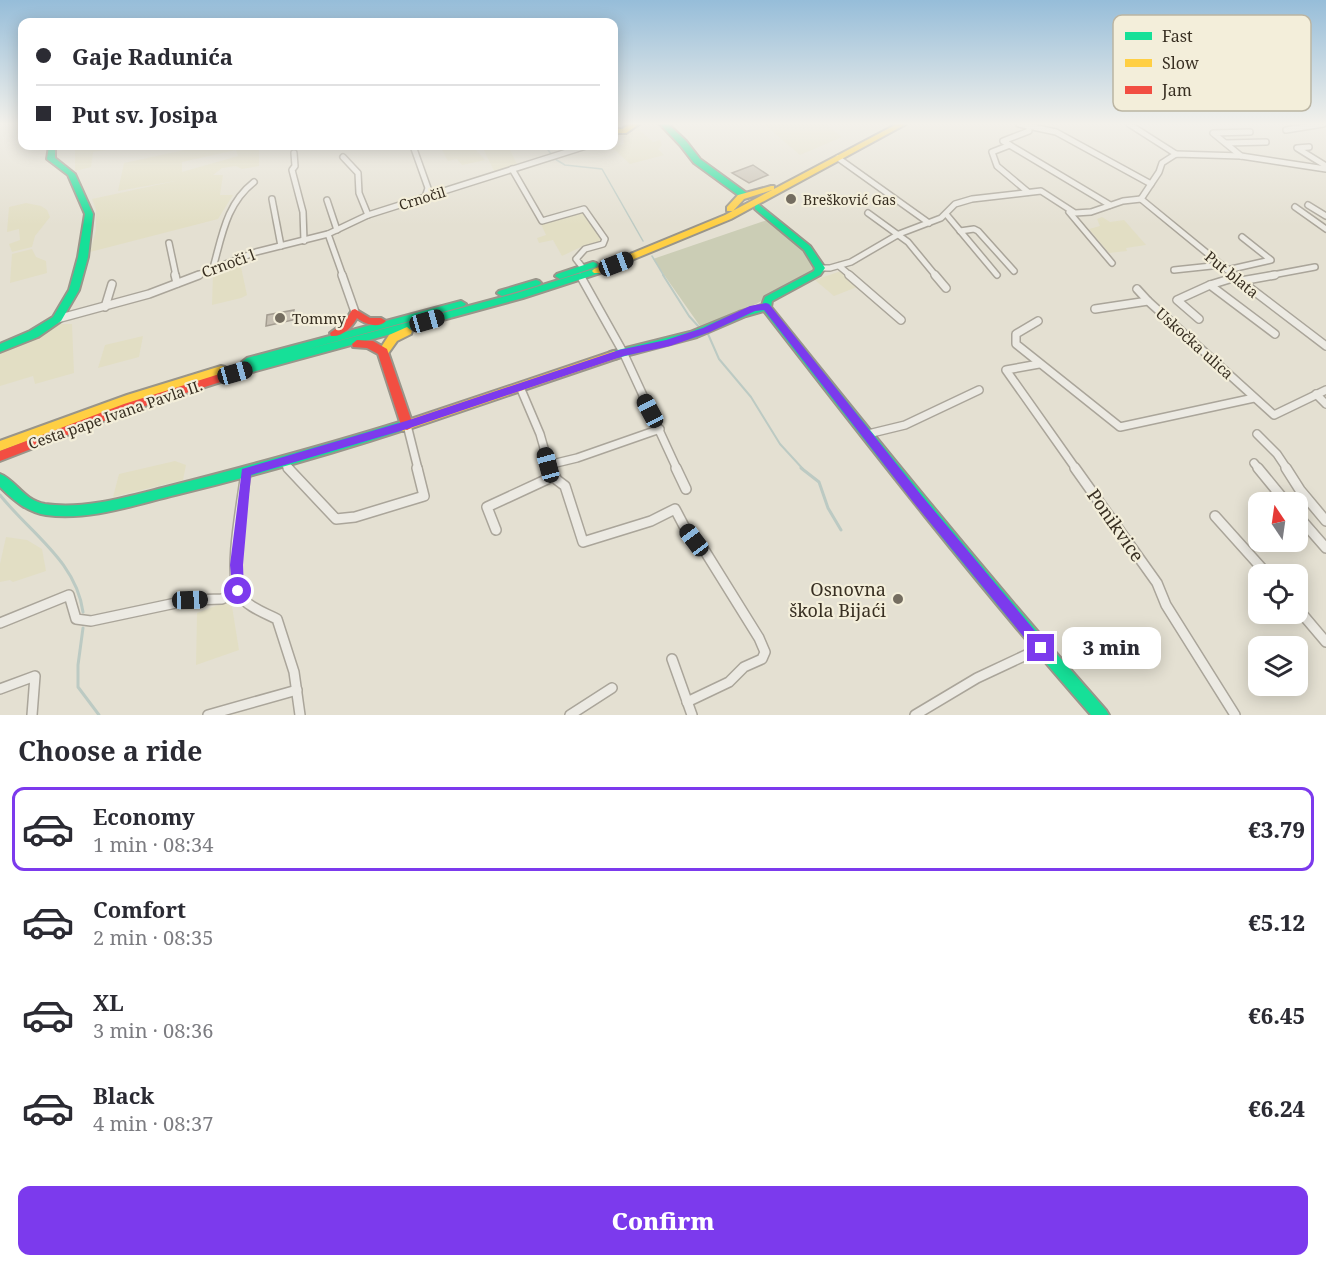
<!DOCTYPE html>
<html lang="en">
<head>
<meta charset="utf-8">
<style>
	body { margin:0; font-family:"Noto Serif",serif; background:#f2f2f3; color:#2b2b33; height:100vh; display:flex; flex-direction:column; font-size:22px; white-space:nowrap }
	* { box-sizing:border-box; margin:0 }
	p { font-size:20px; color:#7c7c81 }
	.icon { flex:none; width:33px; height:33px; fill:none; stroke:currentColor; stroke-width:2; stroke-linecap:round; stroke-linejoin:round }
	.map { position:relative; height:715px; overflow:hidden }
	.sheet { display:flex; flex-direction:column; background:#fff; flex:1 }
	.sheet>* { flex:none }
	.banner { position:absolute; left:18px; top:18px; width:600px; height:132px; border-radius:12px; box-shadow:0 3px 15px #0003; display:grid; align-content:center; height:132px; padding:0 18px; background:#fff }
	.needle { width:39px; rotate:347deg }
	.tools { position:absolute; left:1248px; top:492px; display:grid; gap:12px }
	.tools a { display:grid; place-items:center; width:60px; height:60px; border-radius:12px; background:#fff; box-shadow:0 3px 15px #0003; font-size:30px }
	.end { position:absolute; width:27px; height:27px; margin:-14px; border:8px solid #7c3aed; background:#fff; box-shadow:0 0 0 3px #fff }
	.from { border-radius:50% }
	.bubble { position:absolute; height:42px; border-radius:12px; background:#fff; box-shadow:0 3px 15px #0003; font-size:20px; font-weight:800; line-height:42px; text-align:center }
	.car { position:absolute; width:18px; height:36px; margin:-18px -9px; border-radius:8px; box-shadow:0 0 4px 2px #0007; background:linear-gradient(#222 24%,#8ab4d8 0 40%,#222 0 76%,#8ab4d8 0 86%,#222 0) }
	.banner b { display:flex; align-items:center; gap:21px; height:57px; font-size:22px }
	.banner b+b { border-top:2px solid #e1e1e2 }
	.banner i { width:15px; height:15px; background:#2b2b33 }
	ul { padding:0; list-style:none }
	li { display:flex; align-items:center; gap:18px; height:84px; margin:0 12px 9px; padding:0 6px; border:3px solid transparent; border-radius:12px }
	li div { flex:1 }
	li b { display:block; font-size:22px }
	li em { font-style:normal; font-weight:800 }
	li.on { border-color:#7c3aed }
	li>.icon { width:54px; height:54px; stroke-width:1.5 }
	h2 { padding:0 18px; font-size:27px; line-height:72px }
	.action { display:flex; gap:12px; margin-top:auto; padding:12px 18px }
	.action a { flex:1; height:69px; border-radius:12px; background:#7c3aed; color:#fff; font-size:24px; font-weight:800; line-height:69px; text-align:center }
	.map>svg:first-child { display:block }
	.farmland { fill:#e2dec4; fill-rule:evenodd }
	.cemetery { fill:#cbcdb5 }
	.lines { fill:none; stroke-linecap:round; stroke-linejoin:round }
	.stream-far2 { stroke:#bccac3; stroke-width:1.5 }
	.stream-far1 { stroke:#bccac3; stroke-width:2 }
	.stream { stroke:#bccac3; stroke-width:3 }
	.building { fill:#c7c0b3; stroke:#a49d91; stroke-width:1.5 }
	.street-far2-casing { stroke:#aaa59a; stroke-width:8 }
	.street-far1-casing { stroke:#aaa59a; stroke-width:10 }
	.street-casing { stroke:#aaa59a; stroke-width:12 }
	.fast-casing { stroke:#99958a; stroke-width:4 }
	.slow-casing { stroke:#99958a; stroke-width:4 }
	.jam-casing { stroke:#99958a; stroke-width:4 }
	.street-far2 { stroke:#eceae3; stroke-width:5 }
	.street-far1 { stroke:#eceae3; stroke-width:7 }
	.street { stroke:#eceae3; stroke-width:9 }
	.fast { fill:#16e098; fill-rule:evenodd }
	.slow { fill:#ffcf43; fill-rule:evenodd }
	.jam { fill:#f24e42; fill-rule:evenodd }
	.route { fill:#7c3aed }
	.poi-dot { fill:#746d60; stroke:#f3eeda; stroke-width:2 }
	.labels { text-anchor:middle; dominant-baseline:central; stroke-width:4.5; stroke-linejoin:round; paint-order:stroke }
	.far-street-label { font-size:14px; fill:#382f22; stroke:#f3eeda }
	.far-poi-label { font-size:14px; fill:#382f22; stroke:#f3eeda; text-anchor:start }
	.street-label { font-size:15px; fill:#382f22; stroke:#f3eeda }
	.poi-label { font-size:15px; fill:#382f22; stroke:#f3eeda; text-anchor:start }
	.near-street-label { font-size:18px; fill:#382f22; stroke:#f3eeda }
	.near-poi-label { font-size:18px; fill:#382f22; stroke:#f3eeda; text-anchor:end }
	.key { fill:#f3eeda; stroke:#bbb5a3; stroke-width:1.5 }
	.key-label { font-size:16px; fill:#382f22 }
</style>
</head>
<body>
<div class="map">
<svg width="1326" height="715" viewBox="0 0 1326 715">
	<rect width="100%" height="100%" fill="#e4e0d2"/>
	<!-- farmland -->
	<g class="farmland">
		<polygon points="764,124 826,124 842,137 800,155"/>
		<polygon points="637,128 653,142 660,140 662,145 658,149 664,155 630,164 615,150 607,149 605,146 614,146 614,143 617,146 624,144 622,135"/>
		<polygon points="82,146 134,146 93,152 91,167 75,171 75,147"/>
		<path d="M203,146H259V166L242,169L236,166L222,168L213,175H223L220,195H233L218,219L90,252L96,230V210L92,199L175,181L118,191L124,163ZM236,150L238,156L182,172V162Z"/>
		<polygon points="440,146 472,146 485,160 462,165 457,159 448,161"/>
		<polygon points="482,146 508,146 518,166 495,173"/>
		<polygon points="26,203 41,206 47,210 50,217 35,236 32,247 12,252 9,244 20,240 19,229 7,232 9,207"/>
		<polygon points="581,211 601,239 599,242 588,247 583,246 562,256 553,240 539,243 537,238 546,235 541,224"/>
		<polygon points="1102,217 1110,222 1124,220 1146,245 1126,248 1127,251 1109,253 1089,229 1100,226 1097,219"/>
		<polygon points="32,249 36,257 46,261 47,273 10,283 12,254"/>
		<polygon points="234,264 241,267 247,295 241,298 212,305 213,272"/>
		<polygon points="841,271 857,287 834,296 815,280"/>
		<polygon points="60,324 72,324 74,373 35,384 33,376 0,386 0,352"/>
		<polygon points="143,336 139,357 98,368 105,345"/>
		<polygon points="175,461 186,465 183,480 113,497 119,474"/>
		<polygon points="6,537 27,540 42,549 46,571 13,582 10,580 0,582 0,564"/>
		<polygon points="231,600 239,650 196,665 197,613"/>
	</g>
	<!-- cemetery -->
	<polygon class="cemetery" points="770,219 811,256 818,267 812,274 756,304 702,329 653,259"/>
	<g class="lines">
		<!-- stream-far2 -->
		<g class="stream-far2">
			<polyline points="545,146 552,155"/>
			<polyline points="555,159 565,165 602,169 643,241"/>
			<polyline points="652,256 664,276"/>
		</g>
		<!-- stream-far1 -->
		<g class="stream-far1">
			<polyline points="663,275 689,316 699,327"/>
			<polyline points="708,334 719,359 751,397 780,444 803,469"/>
		</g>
		<!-- stream -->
		<g class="stream">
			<polyline points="801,468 819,482 828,508 841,530"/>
			<path d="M0,495C30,533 76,561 83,612"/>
			<polyline points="83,628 78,665 78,687 99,715"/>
		</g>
	</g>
	<!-- building -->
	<g class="building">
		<polygon points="753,165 768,175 749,183 732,173"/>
		<polygon points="294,310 293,320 266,326 267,315"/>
	</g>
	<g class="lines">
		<defs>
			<g id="street-far2">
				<polyline points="1019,124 1056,132 1151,184"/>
				<polyline points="1129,124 1176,154"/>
				<polyline points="1029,128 1029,131 1003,141 1110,205"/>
				<polyline points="1286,130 1323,124"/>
				<polyline points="1226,143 1266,142"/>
				<polyline points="1010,145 992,152 997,166 1028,192"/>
				<polyline points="413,146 428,188 425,197"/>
				<polyline points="1309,147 1297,148 1326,166"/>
				<polyline points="294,153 295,166 292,170 303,212 304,241"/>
				<polyline points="1241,156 1213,133 1250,132"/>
				<polyline points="343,157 358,173 359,193 368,215"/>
				<polyline points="838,158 929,223"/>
				<polyline points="512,169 542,221 584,209 605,239 603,244 585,249 576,259 583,268"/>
				<polyline points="272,199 281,246"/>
				<polyline points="1141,199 1235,276"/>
				<polyline points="1141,199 1159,172 1162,163 1176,154 1241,156 1326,169"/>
				<polyline points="327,200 337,230"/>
				<polyline points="1308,205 1326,216"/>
				<polyline points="1295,207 1326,229"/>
				<polyline points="1069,212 1112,263"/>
				<polyline points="868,213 908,242 936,276"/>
				<polyline points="946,214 997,275"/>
				<polyline points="960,231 974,229 978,231 1014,271"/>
				<polyline points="328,234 343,276"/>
				<polyline points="169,243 176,276"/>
				<polyline points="839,266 851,276"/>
				<path d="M213,268C222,236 226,204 254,182"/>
				<polyline points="820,268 830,268 851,262 899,234 941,218 955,204 972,199 1041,191 1075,213 1091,212 1123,201 1141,199"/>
				<polyline points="1174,270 1221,265"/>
				<polyline points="1227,270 1271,260 1242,237"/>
				<polyline points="195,276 256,252 328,234 368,215 586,146"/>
				<polyline points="1267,276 1315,267"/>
			</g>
			<g id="street-far1">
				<polyline points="175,275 177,283"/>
				<polyline points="342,275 355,312"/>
				<polyline points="849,275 901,320"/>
				<polyline points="935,275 946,288"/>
				<polyline points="1233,275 1326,346"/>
				<polyline points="581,277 623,352 677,469"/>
				<polyline points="1241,281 1275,275"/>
				<polyline points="1210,285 1275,334"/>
				<polyline points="1137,289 1148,301"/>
				<polyline points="105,307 112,284"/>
				<polyline points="1095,309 1148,301 1274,415 1326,390"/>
				<polyline points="57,319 149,294 199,275"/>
				<polyline points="1199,319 1177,300 1210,285 1236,277"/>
				<polyline points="1038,321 1016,334 1016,344 1120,427 1254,398"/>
				<polyline points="1039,364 1006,370 1076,469"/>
				<polyline points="520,387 540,434 550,469"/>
				<polyline points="1316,394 1326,404"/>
				<polyline points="407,425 418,469"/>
				<polyline points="868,434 905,425 979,390"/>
				<polyline points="1257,434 1277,454 1287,469"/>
				<polyline points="284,463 290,469"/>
				<polyline points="1254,463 1259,469"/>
				<polyline points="548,465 577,458 660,429"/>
			</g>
			<g id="street">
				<polyline points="288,468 336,519 355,517 424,496 417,468"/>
				<polyline points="550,468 557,480 565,486 583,542 651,521 675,509 685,528 703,548 759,638 765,652 762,659 744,667 729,682 687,702"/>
				<polyline points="676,468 686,489"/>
				<polyline points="1075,468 1157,583 1166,605 1235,715"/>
				<polyline points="1258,468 1286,502"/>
				<polyline points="1286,468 1300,490 1326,521"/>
				<path d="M246,472C243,498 228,571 239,593C245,606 265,613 277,619L294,672L300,715"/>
				<polyline points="1215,516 1267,574"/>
				<polyline points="1298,516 1326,548"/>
				<polyline points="496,530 487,507 554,476"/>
				<polyline points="1298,609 1326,642"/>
				<polyline points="0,623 69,595 76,619 91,621 190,600 222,599 238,591"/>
				<polyline points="672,659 692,715"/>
				<polyline points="0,689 35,676 32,715"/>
				<polyline points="208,715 297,690"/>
				<polyline points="570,715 612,688"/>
				<polyline points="915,715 977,678 1041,648"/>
			</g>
			<g id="fast">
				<polygon points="660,124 668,124 686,141 700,159 748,194 748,198 742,198 694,163 680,145"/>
				<polygon points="49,146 55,146 55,158 75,174 93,214 88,257 79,290 61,321 38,337 0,352 0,344 30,331 53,317 69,290 78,257 85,214 68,175 47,159"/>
				<path d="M758,204L810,246L825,268L820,275L772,301L771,307C880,443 990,579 1106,710L1109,715H1091C977,585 870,448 764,311L746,316L697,337L614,359L610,358L609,355L610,352L690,332L739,312L762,305L765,297L814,271L815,268L804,250L755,209V205Z"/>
				<polygon points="593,262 596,263 598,265 596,267 560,279 555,276 557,274"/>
				<polygon points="597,268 602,271 600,273 523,298 245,374 241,373 240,370 241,367 246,366 242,362 247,358 461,301 466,304 464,306 301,351 517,293"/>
				<polygon points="536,280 539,281 541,283 539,285 502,296 497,293 499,291"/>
				<path d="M403,421L407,423L409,426L407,429C331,454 253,476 175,495C134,505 89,521 46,515C27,512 13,500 0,487V474C16,480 23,500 45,504C86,510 130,496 170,486C248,466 326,445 403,421Z"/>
			</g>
			<g id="slow">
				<polygon points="630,124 639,124 626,133 614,133 614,129 622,129"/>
				<polygon points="897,124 906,124 731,219 600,273 594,273 592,271 594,269 725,215 772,190 744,199 733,211 727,211 727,207 738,195 771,186 774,186 774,189"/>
				<polygon points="407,327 412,331 411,334 397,341 387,355 379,355 378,352 389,335"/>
				<polygon points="614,351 618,352 619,355 618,358 403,431 399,429 397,426 399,423"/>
				<polygon points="221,366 225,367 226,370 225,373 135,401 0,451 0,441 127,395"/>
			</g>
			<g id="jam">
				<path d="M355,309L370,318H381L386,321C378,329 365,324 357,318C352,327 343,337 331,336L330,333L344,323L352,310Z"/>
				<polygon points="357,340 373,341 387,349 413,425 411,428 407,430 403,428 401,425 378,354 367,348 353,347 352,344"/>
				<polygon points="245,366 249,367 250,370 249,373 132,410 0,461 0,451 124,404"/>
			</g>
		</defs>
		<!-- street-far2 casing -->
		<use href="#street-far2" class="street-far2-casing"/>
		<!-- street-far1 casing -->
		<use href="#street-far1" class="street-far1-casing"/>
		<!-- street casing -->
		<use href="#street" class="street-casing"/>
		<!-- fast casing -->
		<use href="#fast" class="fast-casing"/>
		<!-- slow casing -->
		<use href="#slow" class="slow-casing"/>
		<!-- jam casing -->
		<use href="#jam" class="jam-casing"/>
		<!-- street-far2 -->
		<use href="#street-far2" class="street-far2"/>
		<!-- street-far1 -->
		<use href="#street-far1" class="street-far1"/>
		<!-- street -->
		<use href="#street" class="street"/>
		<!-- fast -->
		<use href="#fast" class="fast"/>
		<!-- slow -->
		<use href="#slow" class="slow"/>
		<!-- jam -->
		<use href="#jam" class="jam"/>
	</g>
	<!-- sky -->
	<linearGradient id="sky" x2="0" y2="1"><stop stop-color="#96bdd9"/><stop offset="0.55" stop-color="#f3f1eb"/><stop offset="1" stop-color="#f3f1eb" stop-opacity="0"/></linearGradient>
	<rect width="1326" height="225" fill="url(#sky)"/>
	<!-- route -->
	<polygon class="route" points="766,303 769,304 922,496 1046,644 1048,648 1046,653 1041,655 1037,653 914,503 764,310 755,311 710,332 670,346 624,356 407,429 251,475 243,565 244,591 242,595 233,595 230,565 242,469 406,421 619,350 666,340 703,328 750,306"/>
	<!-- markers -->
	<g class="poi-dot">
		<circle cx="791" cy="199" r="6"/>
		<circle cx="280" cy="318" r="6"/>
		<circle cx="898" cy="599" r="6"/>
	</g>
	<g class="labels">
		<!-- far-street labels -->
		<g class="far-street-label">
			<text transform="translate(422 198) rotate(-17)">Crnočil</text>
		</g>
		<!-- far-poi labels -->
		<g class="far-poi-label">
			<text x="803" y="199">Brešković Gas</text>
		</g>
		<!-- street labels -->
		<g class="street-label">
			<text transform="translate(228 263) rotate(-20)">Crnoči l</text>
			<text transform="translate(1232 274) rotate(39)">Put blata</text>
			<text transform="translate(1195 343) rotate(42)">Uskočka ulica</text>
			<text transform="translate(115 414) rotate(-19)">Cesta pape Ivana Pavla II.</text>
		</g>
		<!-- poi labels -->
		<g class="poi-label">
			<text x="292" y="318">Tommy</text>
		</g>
		<!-- near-street labels -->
		<g class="near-street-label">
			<text transform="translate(1116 525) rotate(55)">Ponikvice</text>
		</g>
		<!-- near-poi labels -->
		<g class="near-poi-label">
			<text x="886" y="589">Osnovna<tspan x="886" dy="21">škola Bijaći</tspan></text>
		</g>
	</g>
	<!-- legend -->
	<rect x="1113" y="15" width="198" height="96" rx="9" class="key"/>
	<rect x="1125" y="32" width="27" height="8" fill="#16e098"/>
	<rect x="1125" y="59" width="27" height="8" fill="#ffcf43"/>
	<rect x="1125" y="86" width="27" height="8" fill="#f24e42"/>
	<g class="key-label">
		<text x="1162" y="42">Fast</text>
		<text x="1162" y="69">Slow</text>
		<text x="1162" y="96">Jam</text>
	</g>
</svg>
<div class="tools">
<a><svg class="needle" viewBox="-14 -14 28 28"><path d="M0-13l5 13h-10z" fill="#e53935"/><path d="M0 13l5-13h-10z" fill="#7c7c81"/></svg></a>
<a><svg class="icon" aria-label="locate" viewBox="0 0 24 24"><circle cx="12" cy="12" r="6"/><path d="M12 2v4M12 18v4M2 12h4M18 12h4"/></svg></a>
<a><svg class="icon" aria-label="layers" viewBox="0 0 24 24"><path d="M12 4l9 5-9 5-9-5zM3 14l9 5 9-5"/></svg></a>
</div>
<i class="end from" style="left:238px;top:591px"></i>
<i class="end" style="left:1041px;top:648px"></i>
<div class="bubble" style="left:1062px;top:627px;width:99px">3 min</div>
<i class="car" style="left:616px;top:264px;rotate:69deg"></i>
<i class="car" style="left:427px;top:321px;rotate:74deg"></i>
<i class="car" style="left:235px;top:373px;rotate:74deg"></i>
<i class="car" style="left:650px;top:411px;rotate:332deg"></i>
<i class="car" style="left:548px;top:465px;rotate:345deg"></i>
<i class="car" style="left:694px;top:540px;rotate:323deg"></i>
<i class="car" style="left:190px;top:600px;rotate:88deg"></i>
<div class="banner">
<b><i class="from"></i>Gaje Radunića</b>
<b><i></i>Put sv. Josipa</b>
</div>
</div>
<section class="sheet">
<h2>Choose a ride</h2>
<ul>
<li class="on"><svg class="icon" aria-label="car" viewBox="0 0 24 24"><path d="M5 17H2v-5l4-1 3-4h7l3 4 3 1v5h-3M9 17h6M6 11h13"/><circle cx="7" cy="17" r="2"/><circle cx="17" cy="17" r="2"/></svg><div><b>Economy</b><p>1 min · 08:34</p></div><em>€3.79</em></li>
<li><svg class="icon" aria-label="car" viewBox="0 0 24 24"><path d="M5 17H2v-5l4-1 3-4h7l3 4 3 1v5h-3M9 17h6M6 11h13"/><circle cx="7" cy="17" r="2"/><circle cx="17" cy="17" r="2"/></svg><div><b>Comfort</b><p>2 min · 08:35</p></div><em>€5.12</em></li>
<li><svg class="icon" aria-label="car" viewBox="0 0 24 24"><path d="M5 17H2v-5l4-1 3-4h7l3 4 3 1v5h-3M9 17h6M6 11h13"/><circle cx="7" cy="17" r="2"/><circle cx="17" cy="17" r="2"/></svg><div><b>XL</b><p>3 min · 08:36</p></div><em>€6.45</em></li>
<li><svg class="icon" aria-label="car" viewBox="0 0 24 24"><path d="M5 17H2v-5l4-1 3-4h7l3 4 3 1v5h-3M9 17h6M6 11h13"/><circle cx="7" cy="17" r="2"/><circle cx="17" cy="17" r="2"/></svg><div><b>Black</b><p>4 min · 08:37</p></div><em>€6.24</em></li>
</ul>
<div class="action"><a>Confirm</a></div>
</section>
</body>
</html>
